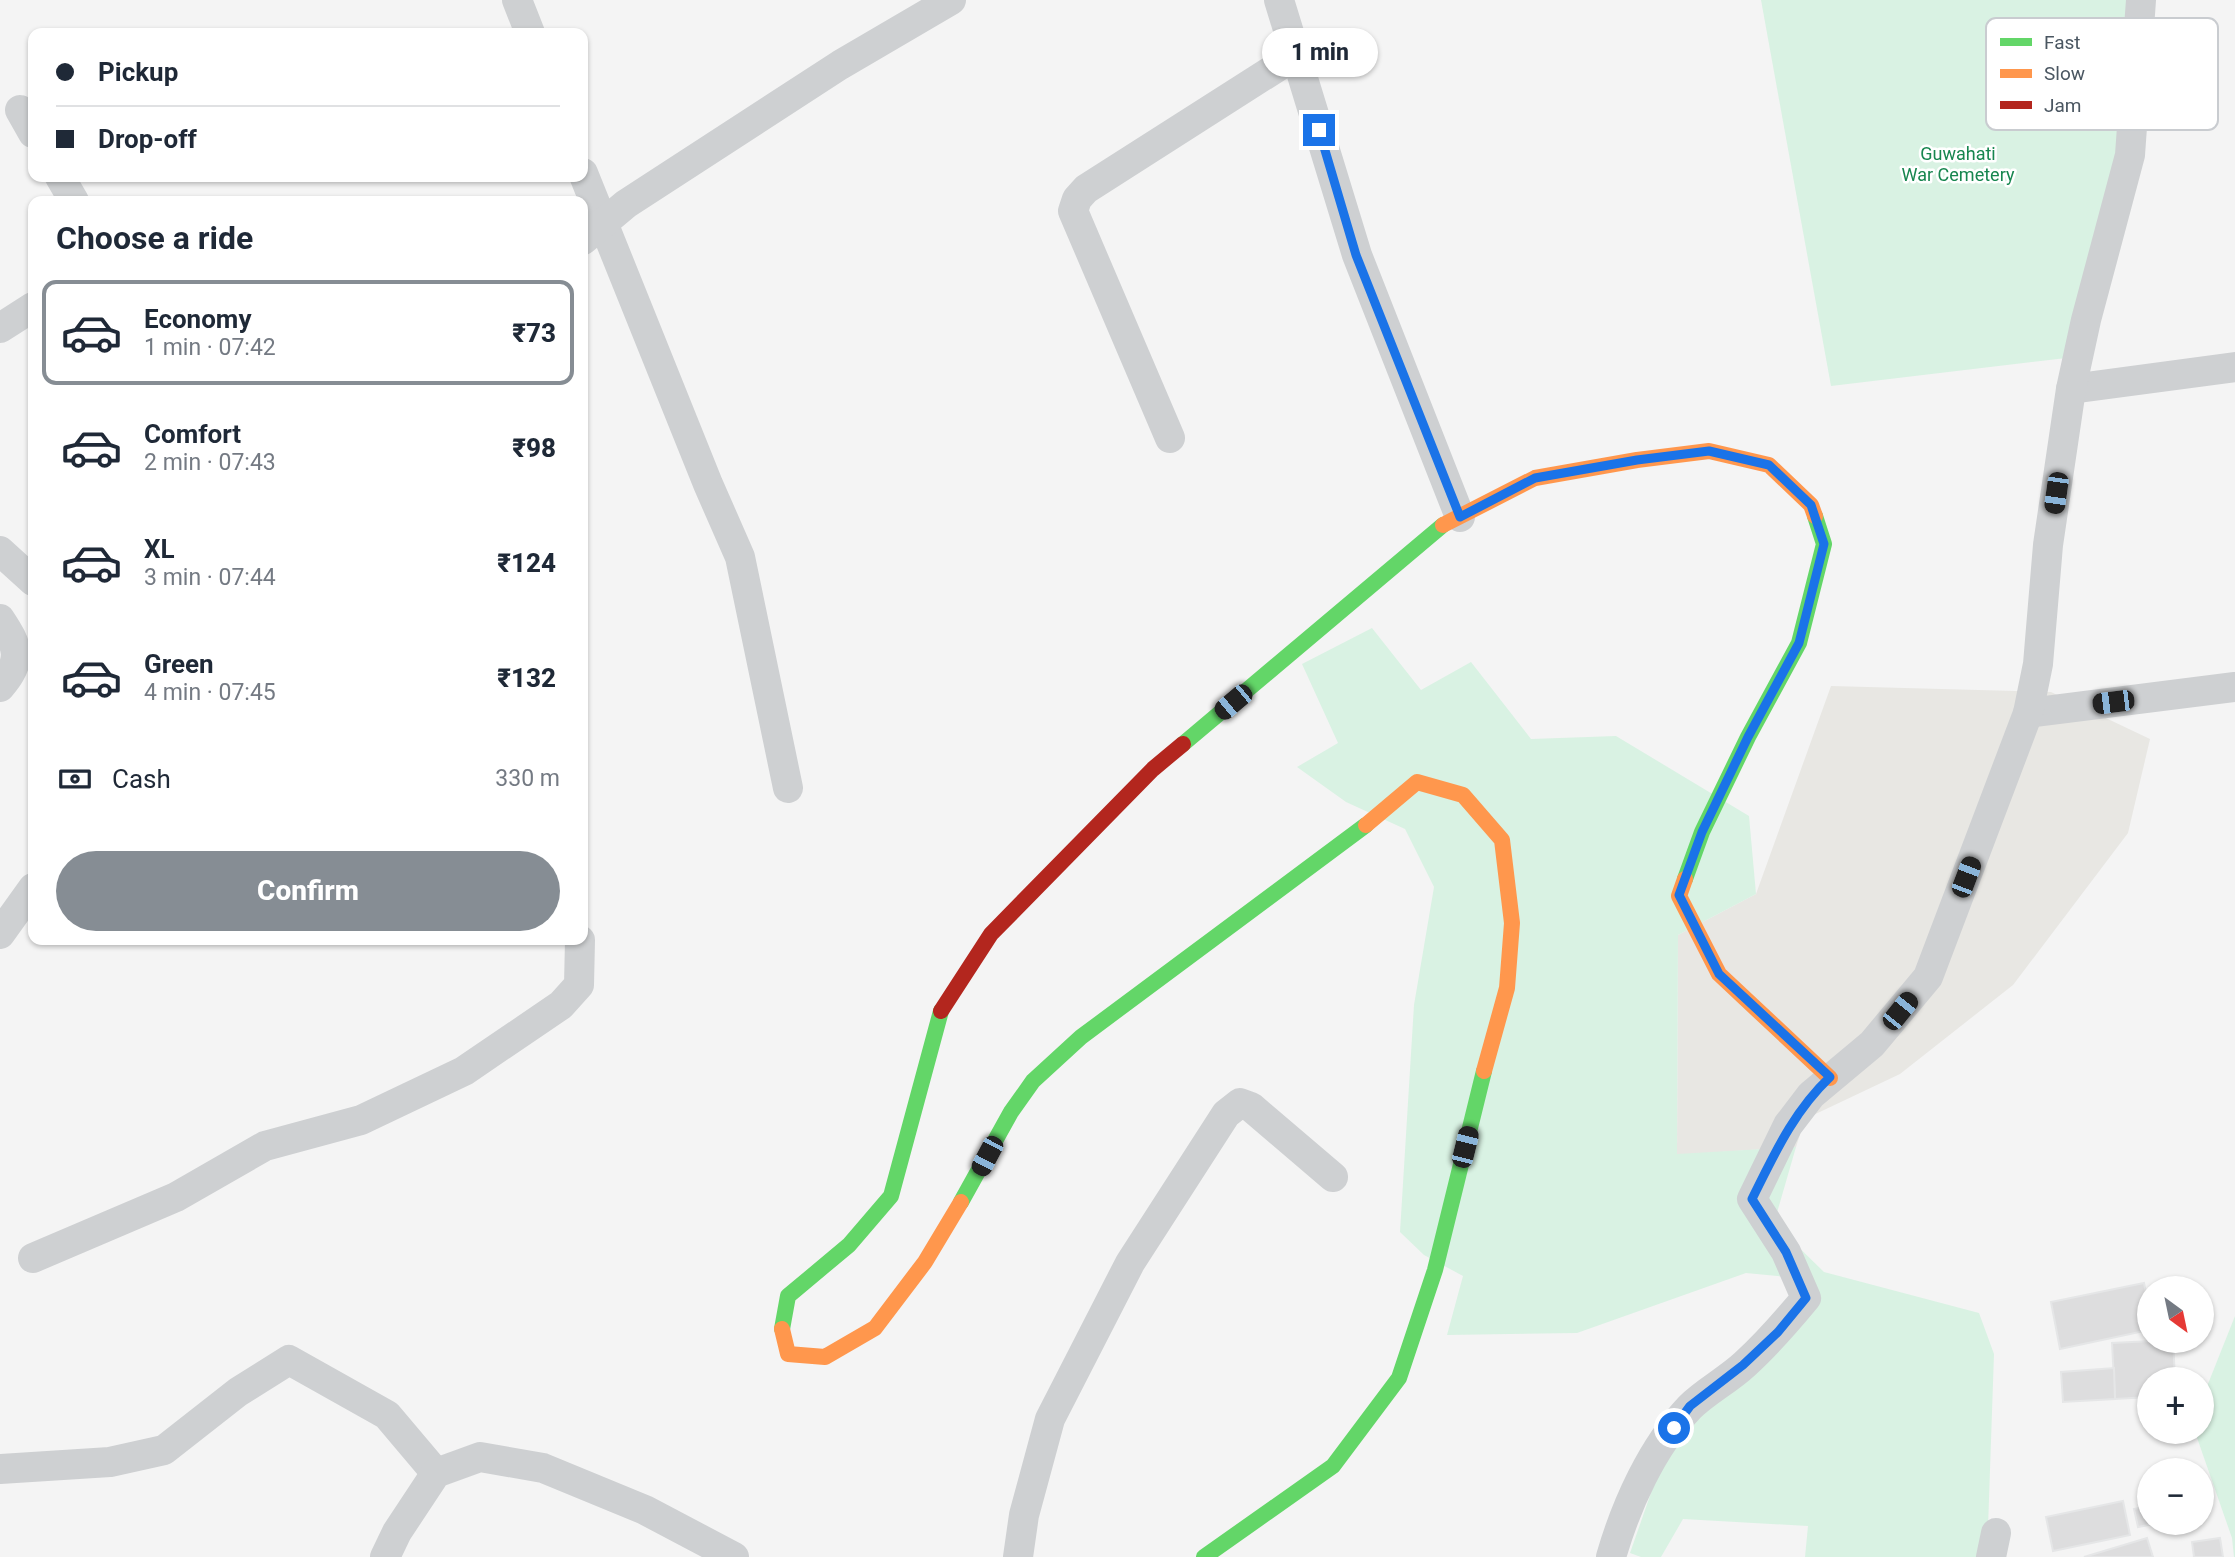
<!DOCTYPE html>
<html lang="en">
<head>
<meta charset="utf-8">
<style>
	body { margin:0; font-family:Roboto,sans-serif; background:#f2f2f3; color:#1f2937; height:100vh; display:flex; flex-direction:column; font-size:26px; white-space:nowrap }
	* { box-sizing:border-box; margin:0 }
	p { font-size:23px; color:#747a83 }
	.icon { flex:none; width:38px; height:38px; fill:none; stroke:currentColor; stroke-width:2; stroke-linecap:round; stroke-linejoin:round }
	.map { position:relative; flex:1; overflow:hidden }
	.drawer { position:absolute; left:28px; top:196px; width:560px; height:749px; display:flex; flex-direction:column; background:#fff; border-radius:14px; box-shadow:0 2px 5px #0004 }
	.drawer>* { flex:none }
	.top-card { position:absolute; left:28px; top:28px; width:560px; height:154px; border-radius:14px; box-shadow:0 2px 5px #0004; display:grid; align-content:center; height:154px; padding:0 28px; background:#fff }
	.needle { width:46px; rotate:147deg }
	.buttons { position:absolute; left:2137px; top:1276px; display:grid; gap:14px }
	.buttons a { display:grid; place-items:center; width:77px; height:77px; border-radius:50%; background:#fff; box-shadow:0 2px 5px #0004; font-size:35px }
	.end { position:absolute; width:32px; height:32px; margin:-16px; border:9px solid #1a73e8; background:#fff; box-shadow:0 0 0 4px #fff }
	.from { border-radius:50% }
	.bubble { position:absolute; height:49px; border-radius:24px; background:#fff; box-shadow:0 2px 5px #0004; font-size:23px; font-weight:800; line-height:49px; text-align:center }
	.car { position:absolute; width:21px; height:42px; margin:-21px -10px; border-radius:9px; box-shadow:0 0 5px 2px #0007; background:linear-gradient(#222 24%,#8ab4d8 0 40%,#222 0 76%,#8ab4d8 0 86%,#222 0) }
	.top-card b { display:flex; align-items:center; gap:24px; height:66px; font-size:26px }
	.top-card b+b { border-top:2px solid #e0e1e3 }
	.top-card i { width:18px; height:18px; background:#1f2937 }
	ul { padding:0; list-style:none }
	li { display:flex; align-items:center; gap:21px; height:105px; margin:0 14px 10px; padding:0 14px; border:4px solid transparent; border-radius:14px }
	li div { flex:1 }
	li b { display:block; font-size:26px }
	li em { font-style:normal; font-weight:800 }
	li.active { border-color:#868d94 }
	li>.icon { width:63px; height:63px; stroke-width:1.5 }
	h2 { padding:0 28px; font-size:32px; line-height:84px }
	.pay { display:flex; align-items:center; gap:18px; height:77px; padding:0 28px; font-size:26px }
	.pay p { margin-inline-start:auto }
	.cta { display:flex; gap:14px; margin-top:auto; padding:14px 28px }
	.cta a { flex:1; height:80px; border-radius:42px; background:#868d94; color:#fff; font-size:28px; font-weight:800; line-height:80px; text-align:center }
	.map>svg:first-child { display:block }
	.commercial { fill:#e8e7e3 }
	.green { fill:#d9f2e3 }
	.building { fill:#ddddde; stroke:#e5e6e7; stroke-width:2 }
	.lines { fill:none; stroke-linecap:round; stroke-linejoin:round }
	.street { stroke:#ced0d2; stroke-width:30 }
	.fast { stroke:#63d668; stroke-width:16 }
	.slow { stroke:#ff974d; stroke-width:16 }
	.jam { stroke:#b3261e; stroke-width:16 }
	.route { stroke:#1a73e8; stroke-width:9 }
	.labels { text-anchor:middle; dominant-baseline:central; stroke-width:5; stroke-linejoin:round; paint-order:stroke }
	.park-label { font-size:18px; fill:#17864f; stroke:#fff }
	.key { fill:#fff; stroke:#c9ccd0; stroke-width:2 }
	.key-label { font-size:19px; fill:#4a5661 }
</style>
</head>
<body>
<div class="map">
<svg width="2235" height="1557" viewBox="0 0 2235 1557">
	<rect width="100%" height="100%" fill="#f4f4f4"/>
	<!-- commercial -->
	<polygon class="commercial" points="1831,686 2051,692 2150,739 2128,833 2013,985 1900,1074 1805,1119 1796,1147 1677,1155 1678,935 1756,894"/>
	<!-- green -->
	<g class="green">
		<polygon points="1761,0 2141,0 2130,155 2075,357 1831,386"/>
		<polygon points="1372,628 1421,690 1471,662 1531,739 1616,736 1749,816 1756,894 1678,935 1677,1154 1796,1147 1774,1223 1824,1272 1979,1313 1994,1354 1987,1557 1805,1557 1808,1526 1683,1519 1661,1557 1641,1557 1630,1553 1667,1447 1803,1287 1797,1278 1746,1273 1577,1333 1447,1335 1463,1276 1424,1255 1400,1232 1414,1005 1434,887 1405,829 1346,802 1297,767 1338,743 1302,664"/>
		<polygon points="2235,1316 2235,1557 2234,1557 2232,1538 2195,1432 2202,1432 2202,1399"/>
	</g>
	<!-- building -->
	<g class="building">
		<polygon points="2144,1283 2149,1308 2149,1330 2060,1349 2051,1302"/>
		<polygon points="2173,1340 2175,1379 2149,1379 2149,1397 2115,1399 2112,1343"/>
		<polygon points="2114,1368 2115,1399 2063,1402 2061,1372"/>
		<polygon points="2123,1501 2130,1535 2053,1551 2046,1517"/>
		<polygon points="2149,1506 2149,1522 2159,1523 2138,1527 2134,1509"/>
		<polygon points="2147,1538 2153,1557 2084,1557"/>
		<polygon points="2220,1538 2223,1557 2194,1557 2192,1542"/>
	</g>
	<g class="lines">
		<!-- street -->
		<g class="street">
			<polyline points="517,0 530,33"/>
			<polyline points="1279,0 1357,255 1460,517"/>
			<polyline points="20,110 33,133"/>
			<polyline points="583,173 708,484 740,557 788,788"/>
			<polyline points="60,177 74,201"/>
			<polyline points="583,240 626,204 840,65 951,0"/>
			<polyline points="0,328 33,307"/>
			<polyline points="2071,389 2235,367"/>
			<polyline points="1170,438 1073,211 1077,199 1086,189 1296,55"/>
			<polyline points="0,551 33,581"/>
			<path d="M0,619C18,646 24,660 0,687"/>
			<polyline points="2028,713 2235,687"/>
			<polyline points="0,934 33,888"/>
			<polyline points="33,1258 176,1197 265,1146 361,1120 464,1071 561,1005 579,985 580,940"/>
			<polyline points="0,1469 110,1462 164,1450 238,1392 289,1360 387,1415 436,1473"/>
			<polyline points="385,1557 397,1532 436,1473 480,1457 543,1468 645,1510 734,1557"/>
			<polyline points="1018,1557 1024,1515 1050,1419 1130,1263 1226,1114 1240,1103 1251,1107 1333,1177"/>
			<path d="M1611,1557C1626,1505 1652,1447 1690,1407C1706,1391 1728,1380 1745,1364C1767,1344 1787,1321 1806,1298L1786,1252L1752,1199L1788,1125L1811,1095L1872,1044L1928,977L2028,713L2038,664L2048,545L2071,389L2086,320L2130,155L2141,0"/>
			<polyline points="1991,1557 1996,1533"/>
		</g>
		<!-- fast -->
		<g class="fast">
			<polyline points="1183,744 1443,525"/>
			<polyline points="1685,879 1702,832 1748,737 1799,643 1824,544 1815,516"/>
			<polyline points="961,1202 1011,1112 1033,1081 1081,1037 1366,825"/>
			<polyline points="782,1329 788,1296 849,1245 891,1196 941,1011"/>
			<polyline points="1204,1557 1333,1466 1399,1378 1435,1270 1484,1071"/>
		</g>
		<!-- slow -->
		<g class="slow">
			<polyline points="1443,525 1535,478 1637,460 1709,451 1769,465 1811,505 1815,516"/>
			<polyline points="1366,825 1417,782 1463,795 1502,840 1512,923 1507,988 1484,1071"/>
			<polyline points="1685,879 1679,896 1719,974 1830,1078"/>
			<polyline points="782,1329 788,1354 825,1357 875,1328 925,1262 961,1202"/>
		</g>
		<!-- jam -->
		<polyline class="jam" points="941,1011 991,934 1153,769 1183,744"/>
	</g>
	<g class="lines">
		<!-- route -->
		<path class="route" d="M1319,130L1356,255L1460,517L1535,478L1637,460L1709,451L1769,465L1811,505L1824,544L1799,643L1748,737L1702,832L1679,895L1719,974L1830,1077C1793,1112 1774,1155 1752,1199L1786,1252L1806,1298L1778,1332L1743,1365L1690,1406L1674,1428"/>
	</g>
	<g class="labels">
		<!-- park labels -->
		<g class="park-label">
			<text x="1958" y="153">Guwahati<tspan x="1958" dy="21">War Cemetery</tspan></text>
		</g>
	</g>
	<!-- legend -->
	<rect x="1986" y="18" width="232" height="112" rx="10" class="key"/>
	<rect x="2000" y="38" width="32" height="8" fill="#63d668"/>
	<rect x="2000" y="69" width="32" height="9" fill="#ff974d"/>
	<rect x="2000" y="101" width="32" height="8" fill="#b3261e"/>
	<g class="key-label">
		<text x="2044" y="49">Fast</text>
		<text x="2044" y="80">Slow</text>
		<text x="2044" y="112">Jam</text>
	</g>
</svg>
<div class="buttons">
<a><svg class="needle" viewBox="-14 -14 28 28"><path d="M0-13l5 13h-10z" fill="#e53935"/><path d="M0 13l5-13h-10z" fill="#747a83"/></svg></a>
<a>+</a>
<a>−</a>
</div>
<i class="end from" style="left:1674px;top:1428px"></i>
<i class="end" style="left:1319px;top:130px"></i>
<div class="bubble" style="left:1262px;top:28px;width:116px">1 min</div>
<i class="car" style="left:2056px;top:493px;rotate:188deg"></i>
<i class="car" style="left:1233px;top:702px;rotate:230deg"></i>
<i class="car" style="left:2113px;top:702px;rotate:263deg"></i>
<i class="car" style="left:1966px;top:877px;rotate:21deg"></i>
<i class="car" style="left:1900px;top:1011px;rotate:39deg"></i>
<i class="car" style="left:1465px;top:1147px;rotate:14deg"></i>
<i class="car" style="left:987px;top:1156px;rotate:208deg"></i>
<div class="top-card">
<b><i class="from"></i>Pickup</b>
<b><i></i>Drop-off</b>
</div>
<section class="drawer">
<h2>Choose a ride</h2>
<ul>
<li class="active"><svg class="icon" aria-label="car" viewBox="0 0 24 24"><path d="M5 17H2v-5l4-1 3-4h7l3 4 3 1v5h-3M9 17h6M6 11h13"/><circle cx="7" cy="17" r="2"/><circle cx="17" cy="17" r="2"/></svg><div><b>Economy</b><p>1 min · 07:42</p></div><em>₹73</em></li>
<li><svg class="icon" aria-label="car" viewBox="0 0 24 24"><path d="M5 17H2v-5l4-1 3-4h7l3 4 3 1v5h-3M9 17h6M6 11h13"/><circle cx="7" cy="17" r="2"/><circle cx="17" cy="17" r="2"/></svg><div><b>Comfort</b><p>2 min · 07:43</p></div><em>₹98</em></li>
<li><svg class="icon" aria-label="car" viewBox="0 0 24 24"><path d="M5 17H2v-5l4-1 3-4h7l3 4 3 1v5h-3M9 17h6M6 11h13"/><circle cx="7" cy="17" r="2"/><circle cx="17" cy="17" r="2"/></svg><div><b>XL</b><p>3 min · 07:44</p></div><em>₹124</em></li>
<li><svg class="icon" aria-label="car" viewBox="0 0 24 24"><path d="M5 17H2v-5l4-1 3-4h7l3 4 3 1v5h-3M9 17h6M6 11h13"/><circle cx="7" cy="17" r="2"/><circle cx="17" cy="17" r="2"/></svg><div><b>Green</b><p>4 min · 07:45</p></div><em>₹132</em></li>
</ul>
<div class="pay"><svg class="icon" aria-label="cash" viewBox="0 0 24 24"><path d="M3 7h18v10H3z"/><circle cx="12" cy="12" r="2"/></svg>Cash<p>330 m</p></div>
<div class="cta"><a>Confirm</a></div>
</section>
</div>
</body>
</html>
